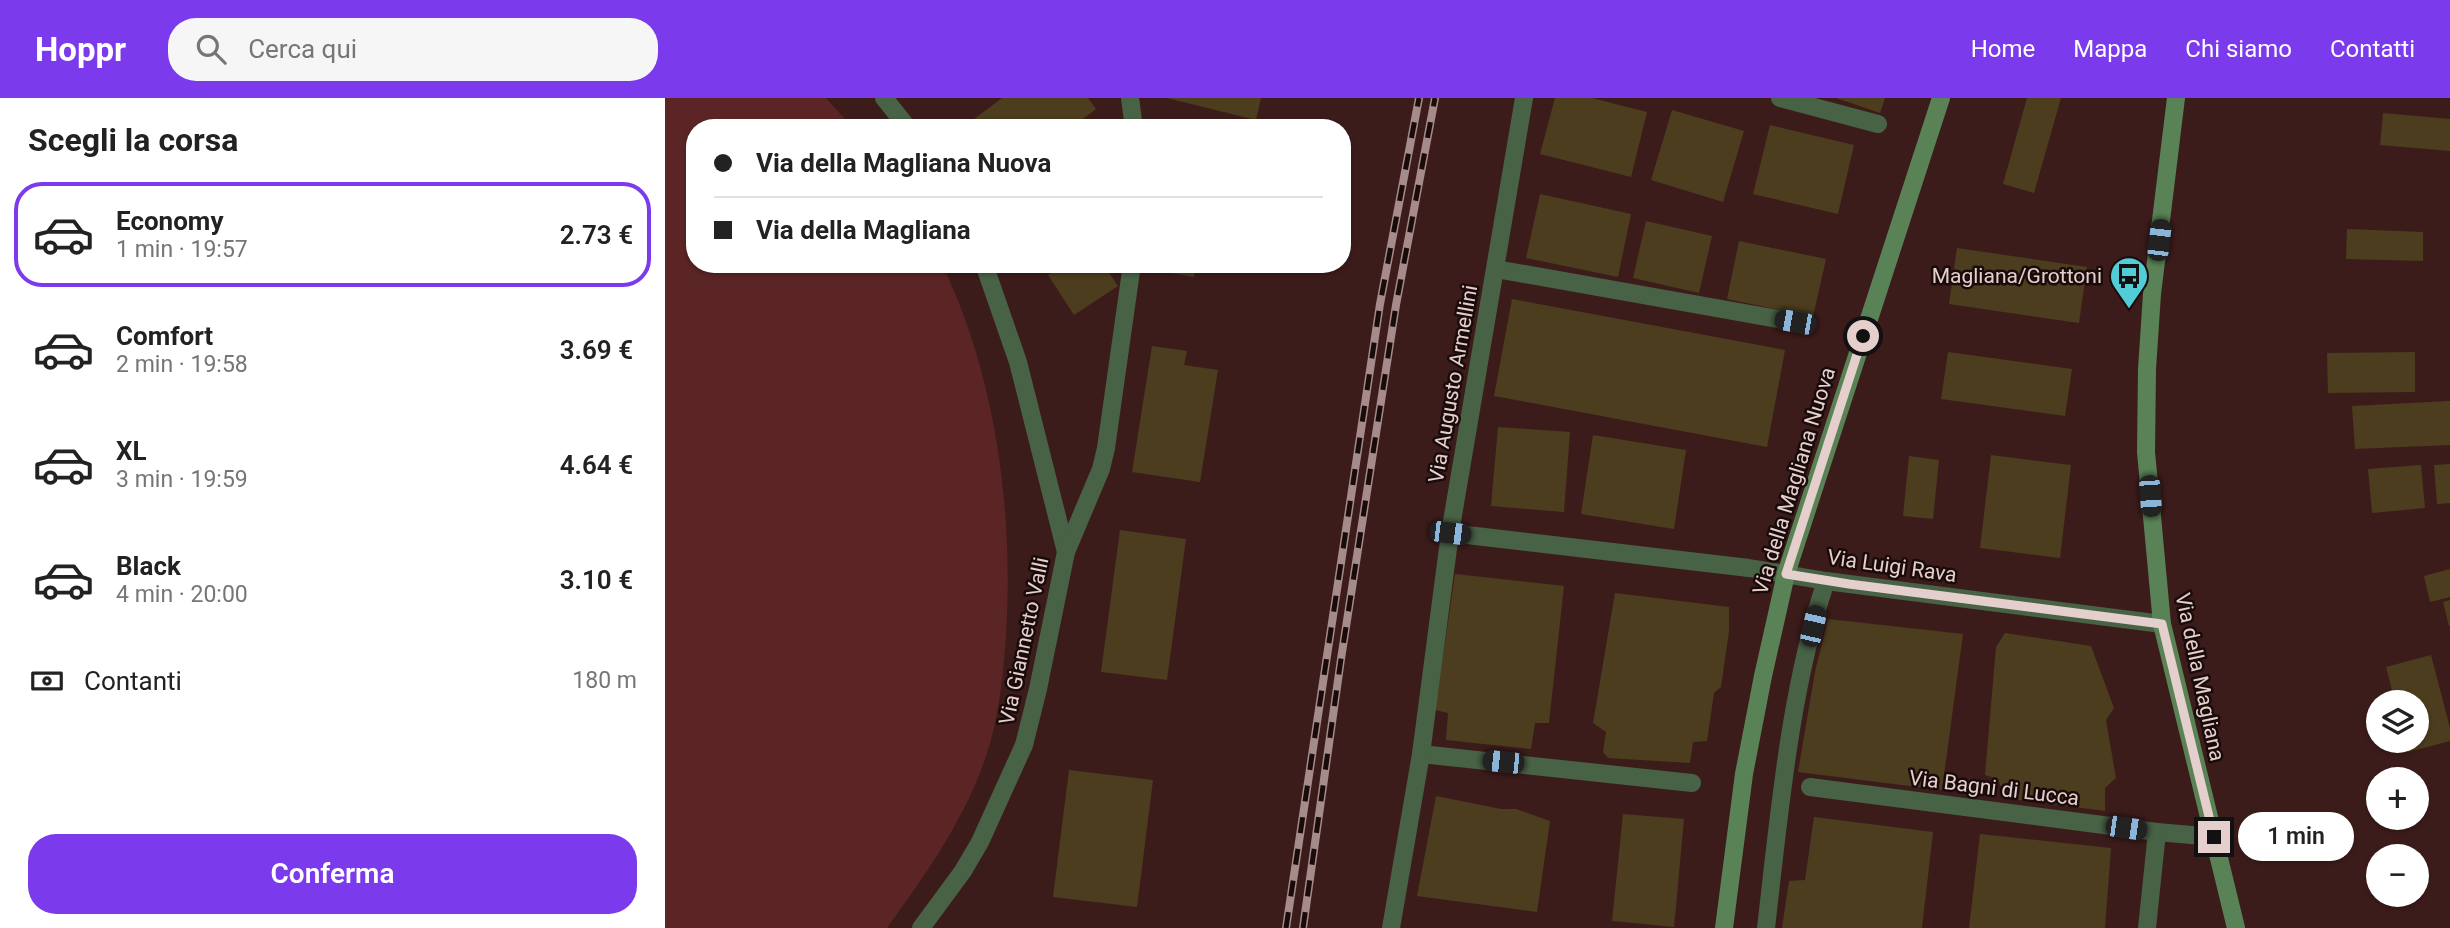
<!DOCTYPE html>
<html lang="it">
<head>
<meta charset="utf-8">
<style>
	body { margin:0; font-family:Roboto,sans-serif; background:#f6f6f6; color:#222; height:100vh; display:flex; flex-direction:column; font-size:26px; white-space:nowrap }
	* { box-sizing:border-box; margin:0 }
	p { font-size:23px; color:#767676 }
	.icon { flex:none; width:38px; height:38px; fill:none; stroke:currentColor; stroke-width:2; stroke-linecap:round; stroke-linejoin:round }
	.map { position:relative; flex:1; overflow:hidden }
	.sheet { display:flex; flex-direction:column; background:#fff; width:665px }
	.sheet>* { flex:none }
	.top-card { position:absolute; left:21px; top:21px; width:665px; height:154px; border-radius:28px; box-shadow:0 2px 5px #0004; display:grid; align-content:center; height:154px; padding:0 28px; background:#fff }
	.buttons { position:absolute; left:1701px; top:592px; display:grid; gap:14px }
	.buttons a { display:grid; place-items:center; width:63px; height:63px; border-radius:50%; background:#fff; box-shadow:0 2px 5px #0004; font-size:35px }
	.end { position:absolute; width:32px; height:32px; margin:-16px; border:9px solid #e5cfcd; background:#111; box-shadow:0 0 0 4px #111 }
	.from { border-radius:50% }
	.bubble { position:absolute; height:49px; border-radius:24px; background:#fff; box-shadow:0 2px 5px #0004; font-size:23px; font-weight:600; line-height:49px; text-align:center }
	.car { position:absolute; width:21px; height:42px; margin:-21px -10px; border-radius:9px; box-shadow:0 0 5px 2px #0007; background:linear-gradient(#222 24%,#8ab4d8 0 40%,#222 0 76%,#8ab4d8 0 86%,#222 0) }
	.top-card b { display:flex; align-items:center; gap:24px; height:66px; font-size:26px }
	.top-card b+b { border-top:2px solid #e0e0e0 }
	.top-card i { width:18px; height:18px; background:#222 }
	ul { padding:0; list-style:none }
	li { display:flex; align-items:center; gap:21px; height:105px; margin:0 14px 10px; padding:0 14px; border:4px solid transparent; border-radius:28px }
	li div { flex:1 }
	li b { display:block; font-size:26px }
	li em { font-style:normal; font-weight:600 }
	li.on { border-color:#7c3aed }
	li>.icon { width:63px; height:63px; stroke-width:1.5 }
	h2 { padding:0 28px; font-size:32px; line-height:84px }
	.pay { display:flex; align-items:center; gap:18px; height:77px; padding:0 28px; font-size:26px }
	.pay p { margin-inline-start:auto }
	.action { display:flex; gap:14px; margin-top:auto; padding:14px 28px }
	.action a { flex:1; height:80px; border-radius:28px; background:#7c3aed; color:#fff; font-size:28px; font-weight:600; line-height:80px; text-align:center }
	header { display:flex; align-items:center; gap:42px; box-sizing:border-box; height:98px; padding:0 35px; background:#7c3aed; color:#fff }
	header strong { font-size:33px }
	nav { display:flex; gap:38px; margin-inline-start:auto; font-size:24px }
	.search { width:490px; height:63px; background:#f6f6f6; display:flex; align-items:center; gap:18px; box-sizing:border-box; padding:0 24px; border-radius:28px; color:#767676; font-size:26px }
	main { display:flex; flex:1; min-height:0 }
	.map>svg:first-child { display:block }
	.green { fill:#5b2525 }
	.building { fill:#4c3d1e }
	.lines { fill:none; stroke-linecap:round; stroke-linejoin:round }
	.minor { stroke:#486246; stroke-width:18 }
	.tertiary { stroke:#486246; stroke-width:18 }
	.secondary { stroke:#598356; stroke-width:18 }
	.rail-casing { stroke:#a58b8a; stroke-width:8 }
	.rail { stroke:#1a0b0b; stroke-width:5; stroke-dasharray:16; stroke-linecap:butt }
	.route { stroke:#e5cfcd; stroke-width:9 }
	.labels { text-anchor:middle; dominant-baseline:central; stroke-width:5; stroke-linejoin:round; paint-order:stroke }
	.poi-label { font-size:21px; fill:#e5cfcd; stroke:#1a0b0b; text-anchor:end }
	.street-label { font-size:21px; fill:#e5cfcd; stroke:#1a0b0b }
</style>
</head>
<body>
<header>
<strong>Hoppr</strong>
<div class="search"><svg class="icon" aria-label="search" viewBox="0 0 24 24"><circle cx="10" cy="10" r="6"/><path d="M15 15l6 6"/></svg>Cerca qui</div>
<nav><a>Home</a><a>Mappa</a><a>Chi siamo</a><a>Contatti</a></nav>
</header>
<main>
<section class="sheet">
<h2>Scegli la corsa</h2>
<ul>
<li class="on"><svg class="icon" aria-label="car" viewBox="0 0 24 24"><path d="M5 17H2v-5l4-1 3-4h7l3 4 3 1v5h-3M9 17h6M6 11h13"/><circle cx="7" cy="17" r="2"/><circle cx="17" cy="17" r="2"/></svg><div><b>Economy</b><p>1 min · 19:57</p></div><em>2.73 €</em></li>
<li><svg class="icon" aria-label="car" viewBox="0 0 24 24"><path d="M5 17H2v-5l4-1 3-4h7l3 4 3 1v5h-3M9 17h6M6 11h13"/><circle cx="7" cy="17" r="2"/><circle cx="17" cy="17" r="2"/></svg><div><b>Comfort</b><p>2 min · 19:58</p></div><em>3.69 €</em></li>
<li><svg class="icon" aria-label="car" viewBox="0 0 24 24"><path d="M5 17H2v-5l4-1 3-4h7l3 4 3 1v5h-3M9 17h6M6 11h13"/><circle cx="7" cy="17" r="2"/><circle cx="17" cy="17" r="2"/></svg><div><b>XL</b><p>3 min · 19:59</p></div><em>4.64 €</em></li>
<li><svg class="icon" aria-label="car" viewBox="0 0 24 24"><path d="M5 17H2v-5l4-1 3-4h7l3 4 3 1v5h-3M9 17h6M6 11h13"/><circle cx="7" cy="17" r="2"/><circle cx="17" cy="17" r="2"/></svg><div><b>Black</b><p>4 min · 20:00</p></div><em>3.10 €</em></li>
</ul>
<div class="pay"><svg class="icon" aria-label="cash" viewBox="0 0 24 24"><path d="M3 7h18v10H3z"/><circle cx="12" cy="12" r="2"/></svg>Contanti<p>180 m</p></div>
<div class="action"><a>Conferma</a></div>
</section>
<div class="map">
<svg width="1785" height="830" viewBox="0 0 1785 830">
	<rect width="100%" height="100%" fill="#3c1c1b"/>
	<!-- green -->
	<path class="green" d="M0,0H161L188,30H30V166H277C333,283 350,422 340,551C337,587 333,621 322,655C301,720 261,776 222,830H0Z"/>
	<!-- building -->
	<g class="building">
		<polygon points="337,0 423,0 431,11 406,30 313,30 308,22"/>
		<polygon points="502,0 596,0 591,22"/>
		<polygon points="890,0 927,0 982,14 966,79 875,56"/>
		<polygon points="1171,0 1220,0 1215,15"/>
		<polygon points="1362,0 1396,0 1369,95 1338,86"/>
		<polygon points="1007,12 1079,33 1058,104 986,82"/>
		<polygon points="1718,15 1785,21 1785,53 1715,47"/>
		<polygon points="1105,27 1189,47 1173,116 1088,96"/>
		<polygon points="875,96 966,116 953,179 861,160"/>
		<polygon points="981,123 1047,138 1034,195 968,180"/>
		<polygon points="1682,131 1758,134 1758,163 1681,161"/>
		<polygon points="1074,143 1161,161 1148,219 1062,201"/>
		<polygon points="1292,150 1422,169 1414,225 1284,206"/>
		<polygon points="389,166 438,166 453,188 409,217 383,177 392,171"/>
		<polygon points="497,166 531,166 529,179 495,173"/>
		<polygon points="847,201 1120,252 1102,349 829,298"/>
		<polygon points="487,248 522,253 519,267 553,272 535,384 467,374"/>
		<polygon points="1283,254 1407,271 1400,318 1276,301"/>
		<polygon points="1750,254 1750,294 1663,295 1662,255"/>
		<polygon points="1785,303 1785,347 1690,351 1687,308"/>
		<polygon points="833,329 905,334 899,414 826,408"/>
		<polygon points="928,337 1021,352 1009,431 916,416"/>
		<polygon points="1326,357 1406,367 1395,460 1315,450"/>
		<polygon points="1244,358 1274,362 1268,421 1238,418"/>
		<polygon points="1785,366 1785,405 1772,406 1769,367"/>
		<polygon points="1756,367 1760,410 1707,415 1703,371"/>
		<polygon points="455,432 521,441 502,582 436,574"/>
		<polygon points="1785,471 1785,499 1765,504 1759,478"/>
		<polygon points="790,476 899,488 884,625 870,625 866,651 781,642 783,615 770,612"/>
		<polygon points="950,495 1064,509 1064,533 1056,589 1049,595 1042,643 1028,644 1025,665 943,660 938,654 941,634 928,625"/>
		<polygon points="1785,502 1785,528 1784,528 1778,504"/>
		<polygon points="1163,521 1298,536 1277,692 1133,674 1150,574"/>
		<polygon points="1340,535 1426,548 1449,610 1441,622 1451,680 1440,690 1440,713 1340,700 1333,681 1320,677 1331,549"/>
		<polygon points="1766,557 1785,630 1785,643 1743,654 1740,642 1752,642 1752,604 1730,604 1721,569"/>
		<polygon points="404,672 488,682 472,809 388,799"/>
		<polygon points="771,698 836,711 851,711 885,723 872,814 752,798"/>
		<polygon points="958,716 1019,721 1009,829 947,823"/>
		<polygon points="1149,719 1268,734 1257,830 1117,830 1124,783 1140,782"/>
		<polygon points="1315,736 1446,750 1440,830 1304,830"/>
	</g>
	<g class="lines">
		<!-- minor -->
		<g class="minor">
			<polyline points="219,0 243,30"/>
			<polyline points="1115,0 1213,26"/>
			<polyline points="319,166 353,264 401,454"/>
			<polyline points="831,171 1130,224"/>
			<polyline points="785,435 1084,470 1161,483 1497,526"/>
			<polyline points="756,656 1027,685"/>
			<polyline points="1145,689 1492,734 1549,739"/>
			<polyline points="726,830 756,656 785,435 859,0"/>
			<path d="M1101,830C1114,718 1125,590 1161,483"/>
			<polyline points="1482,830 1492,734"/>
		</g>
		<!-- tertiary -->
		<g class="tertiary">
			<polyline points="465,0 469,30"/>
			<polyline points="256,830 298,773 315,744 359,647 373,591 401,454 436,371 441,350 467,166"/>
		</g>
		<!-- secondary -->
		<g class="secondary">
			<polyline points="1511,0 1487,196 1482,271 1481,354 1497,526 1571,830"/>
			<polyline points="1059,830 1079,676 1098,578 1121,476 1276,0"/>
		</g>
		<defs>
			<g id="rail">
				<polyline points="621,830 715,206 754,0"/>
				<polyline points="638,830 676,561 731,207 770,0"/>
			</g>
		</defs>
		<!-- rail casing -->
		<use href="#rail" class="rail-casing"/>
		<!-- rail -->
		<use href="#rail" class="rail"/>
	</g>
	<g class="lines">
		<!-- route -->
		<polyline class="route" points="1198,238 1121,476 1184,486 1497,526 1549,739"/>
	</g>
	<!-- icons -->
	<defs>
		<symbol id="bus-pin" viewBox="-11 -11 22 30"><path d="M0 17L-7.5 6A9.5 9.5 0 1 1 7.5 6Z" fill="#52ccd6" stroke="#1a0b0b"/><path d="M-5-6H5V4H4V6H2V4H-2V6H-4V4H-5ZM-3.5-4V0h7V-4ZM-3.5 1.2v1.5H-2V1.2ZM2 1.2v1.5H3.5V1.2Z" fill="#111"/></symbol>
	</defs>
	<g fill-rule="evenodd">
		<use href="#bus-pin" x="1442" y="156" width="44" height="60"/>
	</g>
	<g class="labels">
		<!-- poi labels -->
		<g class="poi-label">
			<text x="1437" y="178">Magliana/Grottoni</text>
		</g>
		<!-- street labels -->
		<g class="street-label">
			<text transform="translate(788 286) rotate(-80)">Via Augusto Armellini</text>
			<text transform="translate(1129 383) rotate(-73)">Via della Magliana Nuova</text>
			<text transform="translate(1227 468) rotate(8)">Via Luigi Rava</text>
			<text transform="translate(359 543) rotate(-78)">Via Giannetto Valli</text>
			<text transform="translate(1535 579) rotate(78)">Via della Magliana</text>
			<text transform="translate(1329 690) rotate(7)">Via Bagni di Lucca</text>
		</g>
	</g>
</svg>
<div class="buttons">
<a><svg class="icon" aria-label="layers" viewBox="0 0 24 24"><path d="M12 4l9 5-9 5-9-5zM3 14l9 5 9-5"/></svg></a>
<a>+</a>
<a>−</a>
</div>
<i class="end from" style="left:1198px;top:238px"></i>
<i class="end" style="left:1549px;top:739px"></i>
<div class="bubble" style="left:1573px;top:714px;width:116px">1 min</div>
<i class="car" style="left:1494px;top:142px;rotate:7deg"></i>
<i class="car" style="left:1130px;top:224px;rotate:280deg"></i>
<i class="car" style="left:1485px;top:398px;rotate:176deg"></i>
<i class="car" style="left:785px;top:435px;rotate:97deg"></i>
<i class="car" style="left:1148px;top:528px;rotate:13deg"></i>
<i class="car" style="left:838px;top:664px;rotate:276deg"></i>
<i class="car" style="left:1461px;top:730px;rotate:98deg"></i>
<div class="top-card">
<b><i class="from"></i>Via della Magliana Nuova</b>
<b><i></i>Via della Magliana</b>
</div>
</div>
</main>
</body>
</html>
